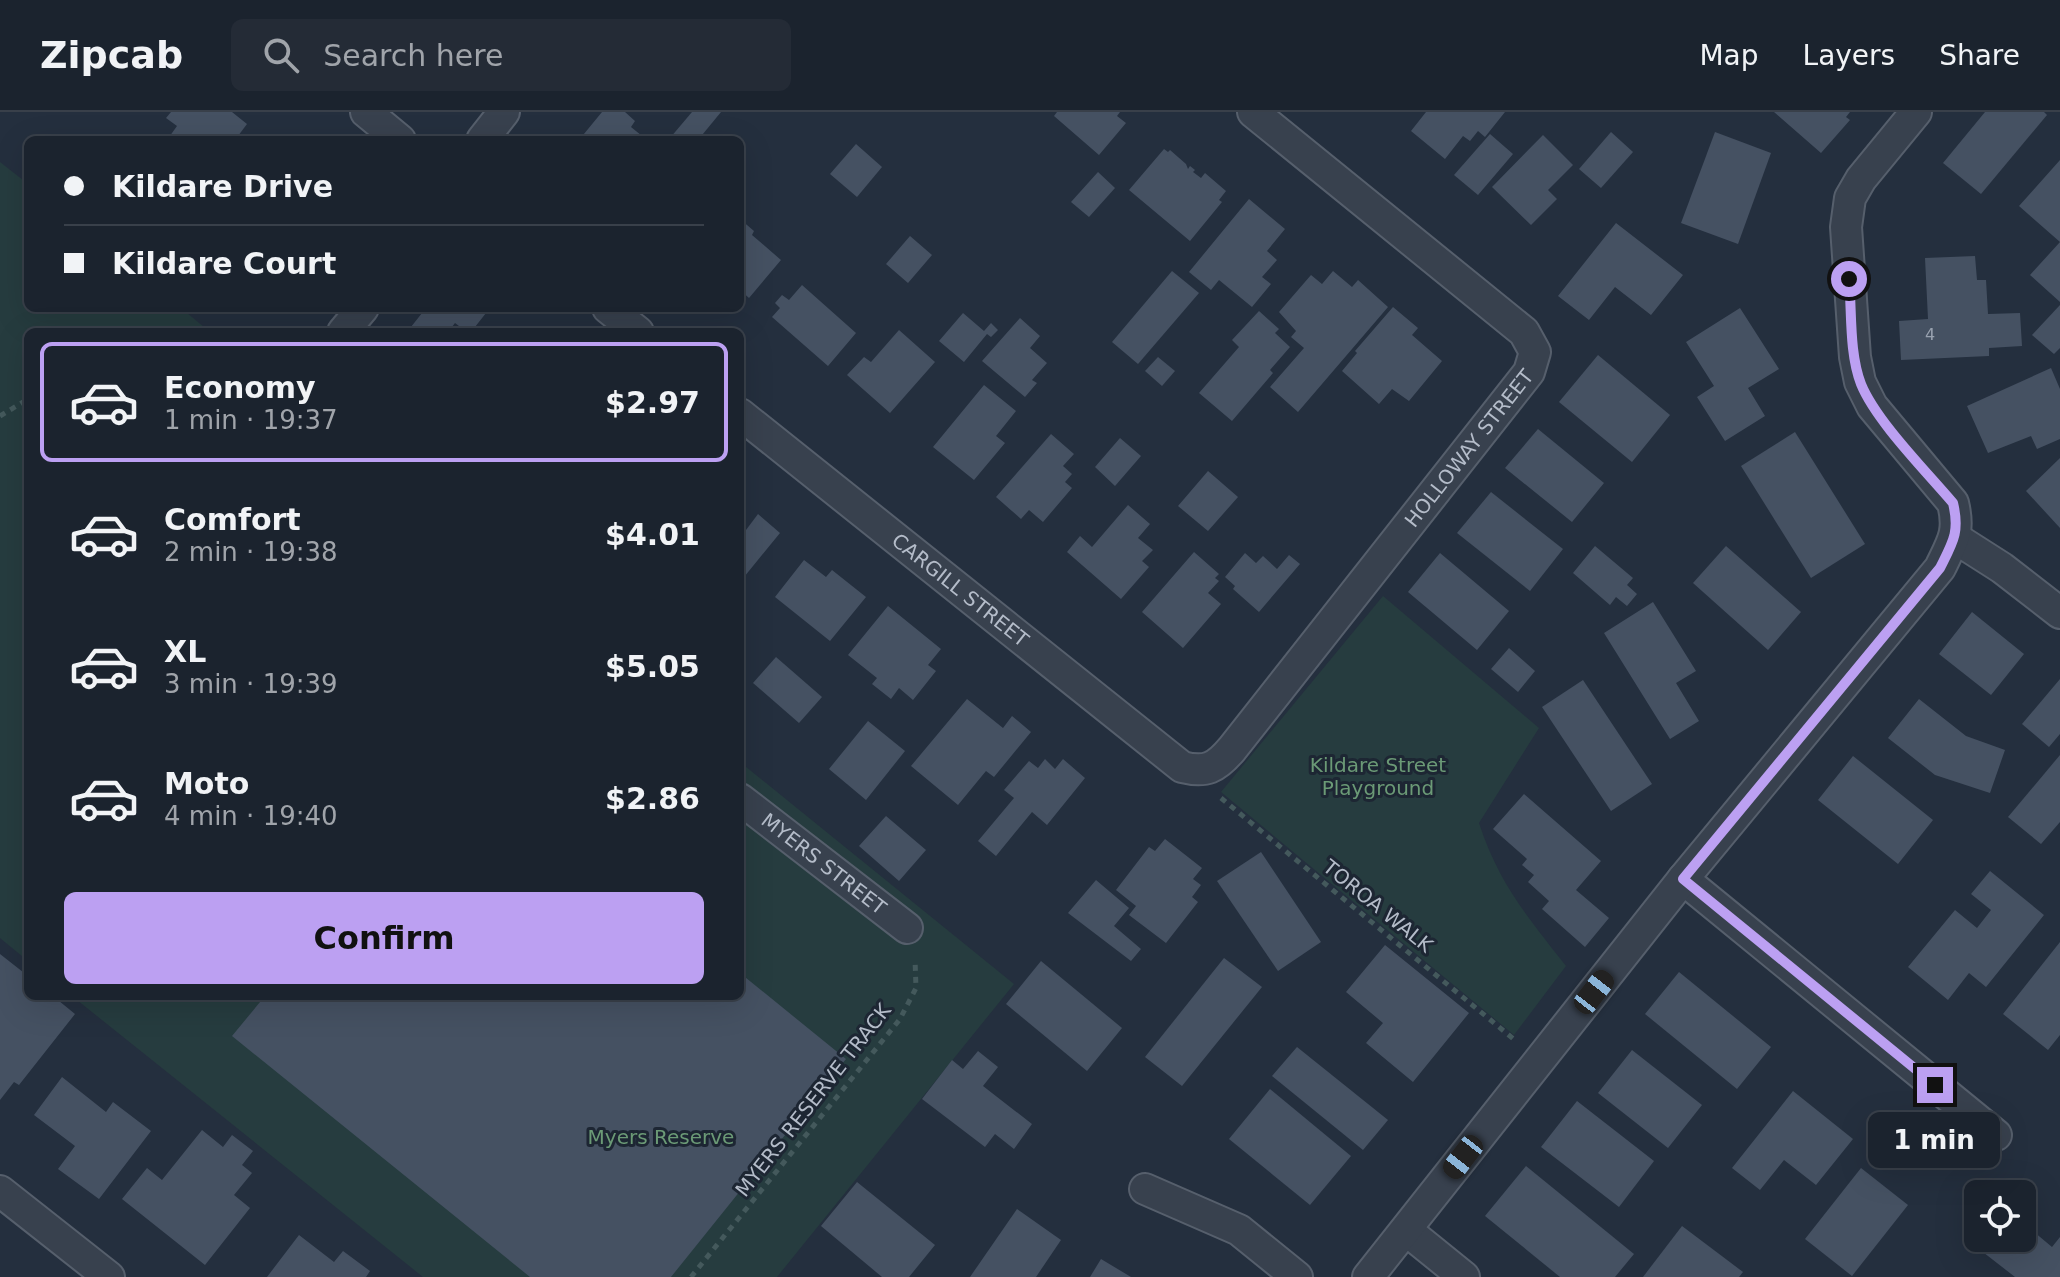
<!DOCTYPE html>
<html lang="en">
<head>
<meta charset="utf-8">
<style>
	body { margin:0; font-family:"DejaVu Sans",sans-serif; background:#242b36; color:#f1f3f6; height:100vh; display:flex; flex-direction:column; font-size:30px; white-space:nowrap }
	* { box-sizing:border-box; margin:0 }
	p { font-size:26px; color:#a0a4aa }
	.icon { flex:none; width:44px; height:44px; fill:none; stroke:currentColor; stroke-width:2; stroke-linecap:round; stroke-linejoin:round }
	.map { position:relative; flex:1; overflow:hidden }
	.details { position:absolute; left:24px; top:216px; width:720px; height:672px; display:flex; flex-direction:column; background:#1b232e; border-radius:12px; box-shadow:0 8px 32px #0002,0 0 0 2px #39404a }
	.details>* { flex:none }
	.guide { position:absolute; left:24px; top:24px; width:720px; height:176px; border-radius:12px; box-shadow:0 8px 32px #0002,0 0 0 2px #39404a; display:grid; align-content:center; height:176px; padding:0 40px; background:#1b232e }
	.buttons { position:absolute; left:1964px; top:1068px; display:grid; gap:16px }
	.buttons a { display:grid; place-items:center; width:72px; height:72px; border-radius:12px; background:#1b232e; box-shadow:0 8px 32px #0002,0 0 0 2px #39404a; font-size:40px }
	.end { position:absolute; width:36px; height:36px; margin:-18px; border:10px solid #bca0f2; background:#111; box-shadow:0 0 0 4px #111 }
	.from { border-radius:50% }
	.bubble { position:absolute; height:56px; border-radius:12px; background:#1b232e; box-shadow:0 8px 32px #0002,0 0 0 2px #39404a; font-size:26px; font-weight:600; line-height:56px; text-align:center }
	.car { position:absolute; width:24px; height:48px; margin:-24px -12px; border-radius:10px; box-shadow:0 0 6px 2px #0007; background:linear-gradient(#222 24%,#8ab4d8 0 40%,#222 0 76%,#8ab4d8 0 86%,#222 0) }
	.guide b { display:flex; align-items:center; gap:28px; height:76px; font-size:30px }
	.guide b+b { border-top:2px solid #39404a }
	.guide i { width:20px; height:20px; background:#f1f3f6 }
	ul { padding:14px 0 0; list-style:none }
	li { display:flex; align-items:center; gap:24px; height:120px; margin:0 16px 12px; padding:0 24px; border:4px solid transparent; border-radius:12px }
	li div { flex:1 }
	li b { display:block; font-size:30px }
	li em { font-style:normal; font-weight:600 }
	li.current { border-color:#bca0f2 }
	li>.icon { width:72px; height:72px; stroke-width:1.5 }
	.action { display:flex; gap:16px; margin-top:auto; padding:16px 40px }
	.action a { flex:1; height:92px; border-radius:12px; background:#bca0f2; color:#111; font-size:32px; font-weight:600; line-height:92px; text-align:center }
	header { display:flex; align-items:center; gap:48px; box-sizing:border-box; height:112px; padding:0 40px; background:#1b232e; border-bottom:2px solid #39404a }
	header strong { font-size:38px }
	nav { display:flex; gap:44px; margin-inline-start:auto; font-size:28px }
	.search { width:560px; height:72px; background:#242b36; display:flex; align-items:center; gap:20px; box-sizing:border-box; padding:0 28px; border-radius:12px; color:#a0a4aa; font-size:30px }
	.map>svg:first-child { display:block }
	.green { fill:#263c3f }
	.building { fill:#455162 }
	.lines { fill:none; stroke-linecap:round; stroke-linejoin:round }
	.street-casing { stroke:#565f6c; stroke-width:34 }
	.path { stroke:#44595c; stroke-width:5; stroke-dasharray:6 6; stroke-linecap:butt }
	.street { stroke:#38414e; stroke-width:30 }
	.route { stroke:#bca0f2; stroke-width:10 }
	.labels { text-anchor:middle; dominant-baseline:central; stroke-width:6; stroke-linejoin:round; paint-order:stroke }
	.number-label { font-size:16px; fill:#98a1af }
	.street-label { font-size:20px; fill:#b4bcc9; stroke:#1d2633 }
	.park-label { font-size:20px; fill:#6b9a76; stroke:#1d2633 }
</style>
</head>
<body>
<header>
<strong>Zipcab</strong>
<div class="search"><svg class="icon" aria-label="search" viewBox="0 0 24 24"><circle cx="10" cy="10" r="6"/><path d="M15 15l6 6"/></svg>Search here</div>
<nav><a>Map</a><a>Layers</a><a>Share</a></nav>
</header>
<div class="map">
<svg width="2060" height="1165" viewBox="0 0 2060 1165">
	<rect width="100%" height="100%" fill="#242f3e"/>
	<!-- green -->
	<g class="green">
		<polygon points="0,50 28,72 28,196 181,196 210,220 28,220 28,849 0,826"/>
		<path d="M1383,484L1539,616L1479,711C1499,772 1527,804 1566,854L1514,923L1221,680Z"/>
		<polygon points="740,650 1014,872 777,1165 423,1165 72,884 740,884"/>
	</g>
	<!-- building -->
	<g class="building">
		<polygon points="171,0 232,0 247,12 235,28 167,28 177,14 166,6"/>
		<polygon points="602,0 625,0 635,9 631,15 647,28 579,28"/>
		<polygon points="692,0 721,0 698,28 673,28 670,26"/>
		<polygon points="1057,0 1120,0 1117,4 1126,11 1099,43 1054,4"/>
		<polygon points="1426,0 1505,0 1485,25 1478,19 1470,29 1463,24 1445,47 1411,19"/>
		<polygon points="1774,0 1850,0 1846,5 1850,8 1821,41"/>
		<polygon points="1985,0 2044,0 2047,3 1981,82 1943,51"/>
		<polygon points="1611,20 1633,40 1601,76 1579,57"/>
		<polygon points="1715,20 1771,41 1738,132 1681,111"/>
		<polygon points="1490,22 1513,42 1478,83 1454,63"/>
		<polygon points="1543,23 1573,53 1548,78 1557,87 1531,113 1492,75"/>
		<polygon points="856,32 882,55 857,85 830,62"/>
		<polygon points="1164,37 1168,40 1170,38 1186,52 1188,57 1190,54 1195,58 1193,60 1201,66 1205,61 1226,79 1219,88 1222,90 1190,129 1129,78"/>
		<polygon points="2060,48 2060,190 2030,163 2060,130 2019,94"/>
		<polygon points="1098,60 1115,76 1089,105 1071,90"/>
		<polygon points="1249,87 1285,117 1267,139 1277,148 1262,165 1271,172 1252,195 1219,168 1211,178 1189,160"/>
		<polygon points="740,107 754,119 752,123 781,148 749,186 740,178"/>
		<polygon points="1616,111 1683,163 1651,203 1615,175 1589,208 1558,184"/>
		<polygon points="910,124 932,143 908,171 886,152"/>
		<polygon points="1975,144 1977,168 1986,168 1988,202 2020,201 2022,234 1989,236 1989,244 1901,248 1899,209 1928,207 1925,146"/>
		<polygon points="1172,159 1199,181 1138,252 1112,230"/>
		<polygon points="1333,159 1352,175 1358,168 1388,195 1298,300 1270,275 1304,236 1291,225 1296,219 1279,200 1311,163 1322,172"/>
		<polygon points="802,173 856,221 828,254 772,205 780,196 775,191 782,183 789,188"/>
		<polygon points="2060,193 2060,236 2054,242 2032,223"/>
		<polygon points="1393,195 1418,216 1412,223 1442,249 1409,289 1392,277 1379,292 1342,259 1357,241 1355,239"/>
		<polygon points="426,196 490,196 471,220 467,220 455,211 448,220 407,220"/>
		<polygon points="1740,196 1779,257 1748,276 1765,304 1725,329 1697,285 1714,274 1686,230"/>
		<polygon points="1259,199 1279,217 1275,221 1290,235 1270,258 1273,261 1232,309 1199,281 1239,235 1232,228"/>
		<polygon points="963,201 984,219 991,211 998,218 991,225 987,222 964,250 939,229"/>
		<polygon points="1020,206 1040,224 1030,236 1047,251 1032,268 1037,271 1025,285 982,249"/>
		<polygon points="899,218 935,250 890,301 847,263 864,245 871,250"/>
		<polygon points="1598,243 1670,303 1632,350 1559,290"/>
		<polygon points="1158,245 1175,259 1162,274 1145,259"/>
		<polygon points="2051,256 2060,277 2060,327 2037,337 2031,324 1988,341 1967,294"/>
		<polygon points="984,273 1016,299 996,324 1005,331 974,368 933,335"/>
		<polygon points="1538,317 1604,371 1572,410 1505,356"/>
		<polygon points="1795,320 1865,432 1811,466 1741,354"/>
		<polygon points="1051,322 1074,342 1063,354 1072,362 1065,370 1072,376 1043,410 1029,398 1021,407 996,385"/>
		<polygon points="1120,326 1141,344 1115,374 1095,355"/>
		<polygon points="2060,346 2060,416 2026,379"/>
		<polygon points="1208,359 1238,385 1208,419 1178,394"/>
		<polygon points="1491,380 1563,437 1530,479 1457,421"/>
		<polygon points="1128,393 1150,412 1138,426 1153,438 1142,449 1149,455 1121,487 1067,440 1080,424 1092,435"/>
		<polygon points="758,402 780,421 740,470 740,413 746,418"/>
		<polygon points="1595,434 1633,466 1627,473 1637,482 1627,494 1616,485 1610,493 1573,461"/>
		<polygon points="1726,434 1801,500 1768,538 1693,471"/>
		<polygon points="1194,440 1219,462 1215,466 1219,469 1208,481 1221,492 1183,536 1142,500"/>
		<polygon points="1245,441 1256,451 1263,444 1277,457 1289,443 1300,452 1259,500 1233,477 1235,474 1225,465"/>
		<polygon points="1440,441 1509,499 1477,538 1408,480"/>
		<polygon points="804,448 826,465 832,458 866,485 830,529 775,485"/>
		<polygon points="1653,490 1696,559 1676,571 1699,609 1670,627 1604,521"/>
		<polygon points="888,494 941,537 928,553 936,559 913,588 899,576 891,587 872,572 877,566 848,543"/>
		<polygon points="1972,500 2024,542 1991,583 1939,542"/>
		<polygon points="1509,536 1535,559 1518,580 1491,557"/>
		<polygon points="776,545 822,585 799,611 753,571"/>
		<polygon points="2060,567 2060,622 2049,635 2022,612"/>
		<polygon points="1583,568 1652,672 1611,699 1542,595"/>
		<polygon points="967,587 1003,616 1012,604 1031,620 994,665 986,659 958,693 911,654"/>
		<polygon points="1919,587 1966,624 2005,638 1990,681 1935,663 1888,626"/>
		<polygon points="868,609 905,639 866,688 829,657"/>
		<polygon points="2060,643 2060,710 2041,732 2008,705"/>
		<polygon points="1853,644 1933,708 1898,752 1818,688"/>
		<polygon points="1045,647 1055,657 1063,647 1085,666 1047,713 1032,700 996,744 978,729 1014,686 1004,678 1029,649 1038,656"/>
		<polygon points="1524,682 1601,749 1576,778 1609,806 1585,835 1542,797 1549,789 1528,770 1534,763 1522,753 1527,747 1493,717"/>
		<polygon points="886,704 926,738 899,769 859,734"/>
		<polygon points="1165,727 1202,756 1193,767 1201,773 1192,785 1198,790 1166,831 1129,803 1136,794 1116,778 1149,735 1155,739"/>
		<polygon points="1261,740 1321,830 1278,859 1217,769"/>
		<polygon points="1990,759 2044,803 1986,875 1969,861 1948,888 1908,855 1955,798 1977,816 1991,798 1971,782"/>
		<polygon points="1096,768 1129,796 1114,814 1141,837 1131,849 1068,801"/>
		<polygon points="2060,830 2060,923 2048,938 2003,902"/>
		<polygon points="1385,833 1469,901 1413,970 1366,931 1383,911 1346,880"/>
		<polygon points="0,842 28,864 28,884 53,884 75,902 19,973 14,970 0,988"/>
		<polygon points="1224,846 1262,875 1182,974 1145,945"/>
		<polygon points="1041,849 1122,916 1087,959 1006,892"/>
		<polygon points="1679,860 1771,935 1737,977 1645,902"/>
		<polygon points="740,861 846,947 671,1165 530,1165 232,924 265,884 740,884"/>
		<polygon points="1297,935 1388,1008 1363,1038 1272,964"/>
		<polygon points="1632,938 1702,993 1668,1036 1598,981"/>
		<polygon points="978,939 998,955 983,974 1032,1012 1014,1037 995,1022 985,1035 922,987 952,948 963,957"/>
		<polygon points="62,965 106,1000 113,990 151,1019 99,1087 58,1057 75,1034 34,1003"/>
		<polygon points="1270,977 1351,1044 1310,1093 1229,1027"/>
		<polygon points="1793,979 1853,1027 1816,1073 1784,1048 1760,1078 1732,1056"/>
		<polygon points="1577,989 1654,1049 1619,1095 1541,1035"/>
		<polygon points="202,1018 223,1035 232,1023 253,1039 242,1053 252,1061 234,1083 250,1096 205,1153 122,1087 147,1056 162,1068"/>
		<polygon points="1526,1054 1634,1142 1615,1165 1560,1165 1485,1104"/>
		<polygon points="1861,1056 1908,1093 1852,1164 1805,1127"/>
		<polygon points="857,1070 935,1133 909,1165 882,1165 821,1114"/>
		<polygon points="1017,1097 1061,1128 1036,1165 970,1165"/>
		<polygon points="2022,1110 2052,1135 2060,1125 2060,1165 2015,1165 1979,1137 1987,1126 2022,1126"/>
		<polygon points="1682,1114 1743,1160 1739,1165 1643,1165"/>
		<polygon points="299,1123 334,1150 343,1139 370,1159 366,1165 267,1165"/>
		<polygon points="1101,1147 1131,1165 1090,1165"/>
	</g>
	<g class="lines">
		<defs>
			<g id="street">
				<polyline points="366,0 400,28"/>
				<polyline points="482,28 504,0"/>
				<polyline points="608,196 638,220"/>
				<polyline points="343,220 363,196"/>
				<path id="s1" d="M740,302L1182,655C1206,661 1216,656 1232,637L1529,260L1535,240L1524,220L1253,0"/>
				<polyline points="1955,426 2002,456 2060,501"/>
				<path id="s2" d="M740,687L907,816"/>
				<polyline points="1683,767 1996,1023"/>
				<polyline points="1145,1077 1239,1118 1297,1165"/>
				<polyline points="0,1079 109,1165"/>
				<polyline points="1406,1118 1464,1165"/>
				<path d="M1368,1165L1683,767L1940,456C1953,429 1960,420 1953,391L1872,294L1860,270L1855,245L1846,115L1850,86L1861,67L1916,0"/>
			</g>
		</defs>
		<!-- street casing -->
		<use href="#street" class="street-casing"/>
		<!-- path -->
		<g class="path">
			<polyline points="0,304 28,287"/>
			<polyline points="1221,686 1516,929"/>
			<polyline points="691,1165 900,907 916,876 915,847"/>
		</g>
		<!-- street -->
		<use href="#street" class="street"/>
	</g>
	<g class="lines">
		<!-- route -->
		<path class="route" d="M1849,167C1852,200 1849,241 1861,272C1876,309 1926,359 1953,391C1960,420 1953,430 1940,456L1683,767L1935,973"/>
	</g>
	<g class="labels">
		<!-- number labels -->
		<g class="number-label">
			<text x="1930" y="222">4</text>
		</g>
		<!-- street labels -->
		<g class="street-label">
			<text stroke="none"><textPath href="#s1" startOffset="1006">HOLLOWAY STREET</textPath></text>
			<text stroke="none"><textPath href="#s1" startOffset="282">CARGILL STREET</textPath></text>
			<text stroke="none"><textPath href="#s2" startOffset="106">MYERS STREET</textPath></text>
			<text transform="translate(1378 794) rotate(39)">TOROA WALK</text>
			<text transform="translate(813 988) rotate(-52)">MYERS RESERVE TRACK</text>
		</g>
		<!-- park labels -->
		<g class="park-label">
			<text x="1378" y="653">Kildare Street<tspan x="1378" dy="23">Playground</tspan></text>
			<text x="661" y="1025">Myers Reserve</text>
		</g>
	</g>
</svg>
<div class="buttons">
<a><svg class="icon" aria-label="locate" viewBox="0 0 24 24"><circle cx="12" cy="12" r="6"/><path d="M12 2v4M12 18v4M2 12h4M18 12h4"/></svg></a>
</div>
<i class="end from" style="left:1849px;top:167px"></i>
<i class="end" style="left:1935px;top:973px"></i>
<div class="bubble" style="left:1868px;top:1000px;width:132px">1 min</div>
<i class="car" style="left:1594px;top:880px;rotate:38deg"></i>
<i class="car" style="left:1463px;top:1045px;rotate:218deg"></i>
<div class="guide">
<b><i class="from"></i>Kildare Drive</b>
<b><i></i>Kildare Court</b>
</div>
<section class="details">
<ul>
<li class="current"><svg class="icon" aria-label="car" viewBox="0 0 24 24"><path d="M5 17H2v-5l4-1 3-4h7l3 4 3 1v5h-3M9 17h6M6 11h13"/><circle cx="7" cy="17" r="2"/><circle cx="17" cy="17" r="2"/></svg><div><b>Economy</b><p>1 min · 19:37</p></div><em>$2.97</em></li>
<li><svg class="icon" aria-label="car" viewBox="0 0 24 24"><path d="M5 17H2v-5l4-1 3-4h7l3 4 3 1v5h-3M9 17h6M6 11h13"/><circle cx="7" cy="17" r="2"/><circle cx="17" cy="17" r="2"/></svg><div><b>Comfort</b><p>2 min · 19:38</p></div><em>$4.01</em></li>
<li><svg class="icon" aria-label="car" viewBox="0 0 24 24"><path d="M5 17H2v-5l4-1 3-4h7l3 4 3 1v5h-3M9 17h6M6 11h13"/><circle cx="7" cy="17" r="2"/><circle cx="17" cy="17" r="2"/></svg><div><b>XL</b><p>3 min · 19:39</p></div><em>$5.05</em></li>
<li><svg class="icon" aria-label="car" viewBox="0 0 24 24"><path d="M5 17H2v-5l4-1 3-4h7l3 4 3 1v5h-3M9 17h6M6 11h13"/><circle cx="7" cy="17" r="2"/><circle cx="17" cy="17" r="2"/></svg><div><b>Moto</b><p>4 min · 19:40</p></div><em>$2.86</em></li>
</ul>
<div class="action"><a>Confirm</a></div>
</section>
</div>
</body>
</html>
